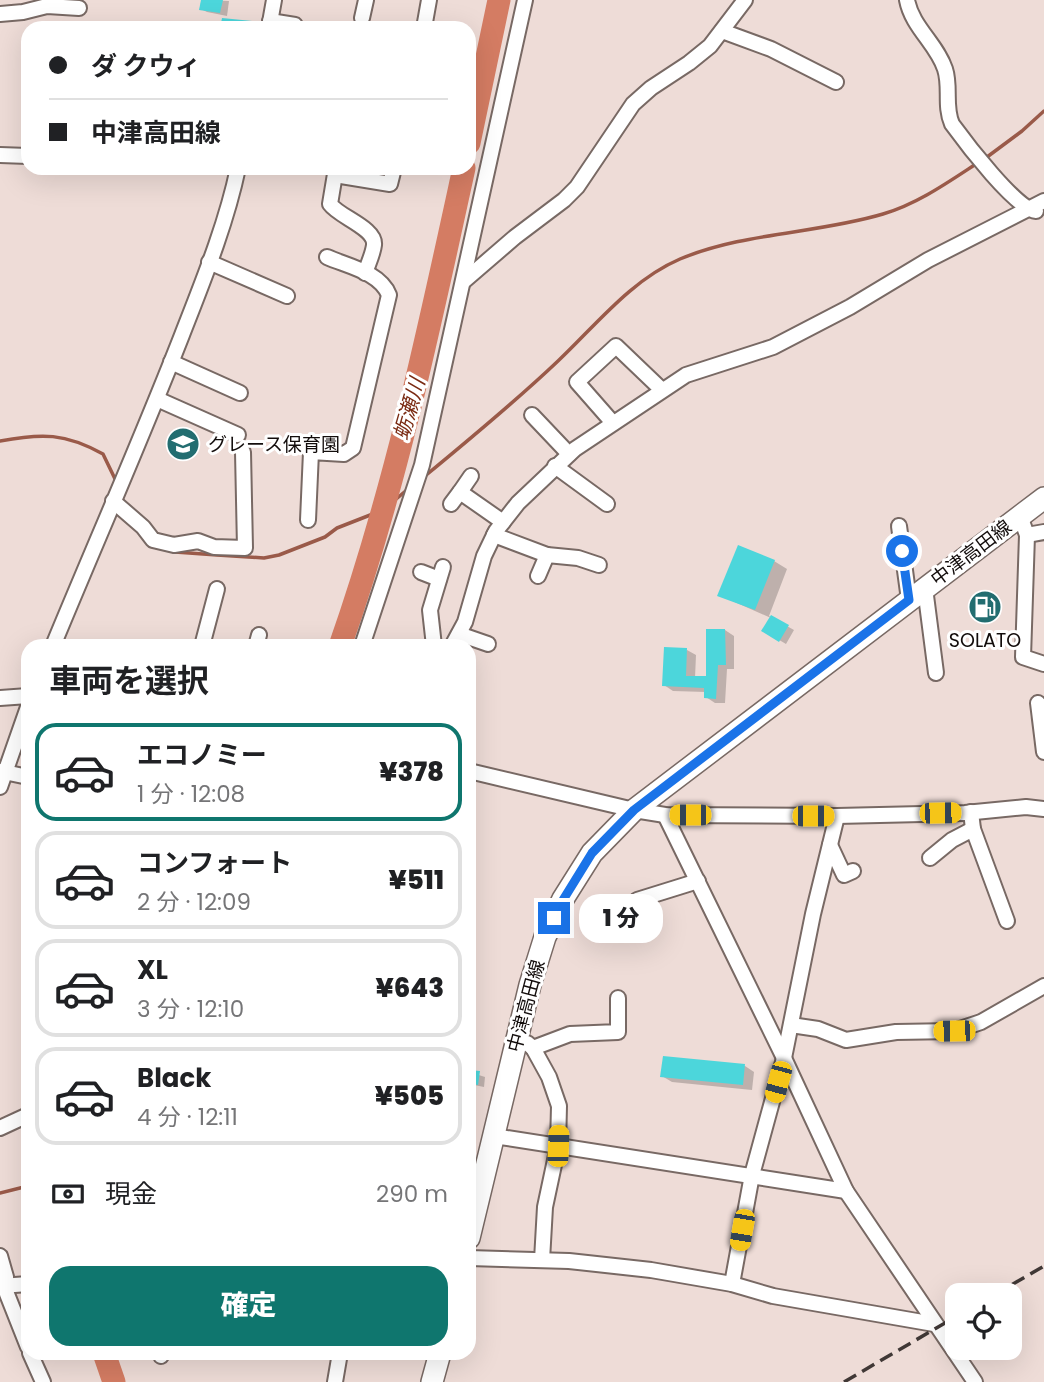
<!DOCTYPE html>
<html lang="ja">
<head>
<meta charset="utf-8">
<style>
	body { margin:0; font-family:Poppins,"Noto Sans JP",sans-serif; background:#f6f6f6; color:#202124; height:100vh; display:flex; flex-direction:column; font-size:26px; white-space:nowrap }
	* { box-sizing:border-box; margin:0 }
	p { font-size:23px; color:#757577 }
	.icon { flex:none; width:38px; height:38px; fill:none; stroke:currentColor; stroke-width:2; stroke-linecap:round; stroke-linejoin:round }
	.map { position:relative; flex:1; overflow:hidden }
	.drawer { position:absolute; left:21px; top:639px; width:455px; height:721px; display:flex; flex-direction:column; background:#fff; border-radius:21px; box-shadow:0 7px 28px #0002 }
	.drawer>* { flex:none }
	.banner { position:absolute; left:21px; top:21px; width:455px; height:154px; border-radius:21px; box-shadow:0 7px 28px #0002; display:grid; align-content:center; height:154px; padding:0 28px; background:#fff }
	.controls { position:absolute; left:945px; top:1283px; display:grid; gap:14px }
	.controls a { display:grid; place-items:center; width:77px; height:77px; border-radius:14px; background:#fff; box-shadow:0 7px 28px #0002; font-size:35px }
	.end { position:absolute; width:32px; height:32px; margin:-16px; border:9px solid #1a73e8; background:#fff; box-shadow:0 0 0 4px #fff }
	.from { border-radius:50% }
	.bubble { position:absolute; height:49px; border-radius:21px; background:#fff; box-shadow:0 7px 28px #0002; font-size:23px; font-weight:800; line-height:49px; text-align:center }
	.car { position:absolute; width:21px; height:42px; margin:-21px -10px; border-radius:9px; box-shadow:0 0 5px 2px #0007; background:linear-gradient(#f5c518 24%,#345 0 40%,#f5c518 0 76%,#345 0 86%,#f5c518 0) }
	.banner b { display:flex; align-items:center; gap:24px; height:66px; font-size:26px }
	.banner b+b { border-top:2px solid #e0e0e0 }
	.banner i { width:18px; height:18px; background:#202124 }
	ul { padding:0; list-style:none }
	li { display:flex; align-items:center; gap:21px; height:98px; margin:0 14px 10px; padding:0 14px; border:4px solid #e0e0e0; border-radius:21px }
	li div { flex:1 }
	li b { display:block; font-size:26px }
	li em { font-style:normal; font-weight:800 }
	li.on { border-color:#0f766e }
	li>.icon { width:63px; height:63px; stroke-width:1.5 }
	h2 { padding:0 28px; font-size:32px; line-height:84px }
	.pay { display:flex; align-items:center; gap:18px; height:77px; padding:0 28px; font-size:26px }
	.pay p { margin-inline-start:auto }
	.action { display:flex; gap:14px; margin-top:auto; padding:14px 28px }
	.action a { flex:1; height:80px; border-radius:21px; background:#0f766e; color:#fff; font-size:28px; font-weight:800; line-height:80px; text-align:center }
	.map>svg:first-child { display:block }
	.shadow { fill:#0003 }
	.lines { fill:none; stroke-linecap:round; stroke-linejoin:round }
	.stream { stroke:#9a5a49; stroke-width:3.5 }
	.river { stroke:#d47c63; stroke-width:23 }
	.building { fill:#4cd6db }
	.minor-casing { stroke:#786964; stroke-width:18 }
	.primary-casing { stroke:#786964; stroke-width:24 }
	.minor { stroke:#fff; stroke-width:14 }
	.primary { stroke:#fff; stroke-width:21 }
	.rail { stroke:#403836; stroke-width:3.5; stroke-dasharray:14 7; stroke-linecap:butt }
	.route { stroke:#1a73e8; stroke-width:9 }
	.labels { text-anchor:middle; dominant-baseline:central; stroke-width:6; stroke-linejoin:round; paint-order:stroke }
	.poi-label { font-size:19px; fill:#120c0b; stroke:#fff; text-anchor:start }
	.street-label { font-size:19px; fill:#120c0b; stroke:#fff }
	.water-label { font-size:21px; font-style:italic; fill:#7a2a12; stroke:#fff }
</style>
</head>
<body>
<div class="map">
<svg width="1044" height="1382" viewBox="0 0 1044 1382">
	<rect width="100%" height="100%" fill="#eedcd7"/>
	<!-- shadow -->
	<g class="shadow">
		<polygon points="202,0 229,1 227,16 207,12 201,9"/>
		<polygon points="223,20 260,24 267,28 223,28"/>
		<polygon points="774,561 787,569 769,616 794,630 786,644 764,631 771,618 719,595"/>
		<polygon points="725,630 734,636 734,669 727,669 725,703 715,703 706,697 706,692 673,691 664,685 687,650 696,655 695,678 707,678"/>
		<polygon points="745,1066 754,1072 752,1090 672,1082 662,1076"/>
		<polygon points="469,1072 485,1077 484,1087 469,1084"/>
	</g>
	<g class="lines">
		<!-- stream -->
		<g class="stream">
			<polyline points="983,160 1022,131 1044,111"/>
			<path d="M0,441C42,433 65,433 103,454L116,481"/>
			<path d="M425,476C470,439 516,401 558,361C596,325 631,280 680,259C745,232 816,234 883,214C917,204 947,183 976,164"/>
			<polyline points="155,547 175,552 217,555 264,558 279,555 325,537 337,528 383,510 408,489"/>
			<polyline points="0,1193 28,1186"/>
		</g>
		<!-- river -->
		<g class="river">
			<polyline points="469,143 499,0"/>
			<path d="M340,646C395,490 429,329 464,168"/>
			<polyline points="104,1353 114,1382"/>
		</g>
	</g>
	<!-- building -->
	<g class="building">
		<polygon points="201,0 223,0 220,13 199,10"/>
		<polygon points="222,18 252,21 251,28 220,28"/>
		<polygon points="738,545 775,560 755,610 717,596"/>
		<polygon points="771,615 789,625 779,642 761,631"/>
		<polygon points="706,629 725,629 726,665 718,665 716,699 704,698 704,688 662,686 664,647 687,648 686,676 706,676"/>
		<polygon points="663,1056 745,1064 743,1085 660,1077"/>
		<polygon points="469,1070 480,1071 478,1085 469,1083"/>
	</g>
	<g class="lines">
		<defs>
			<g id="minor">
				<path d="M907,0C912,27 937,44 945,69C951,87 944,106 952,124C965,142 1017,210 1036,211"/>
				<polyline points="0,14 23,12 47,6 79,8"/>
				<polyline points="362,18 366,0"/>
				<polyline points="270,21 295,25 295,28"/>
				<polyline points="269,28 274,0"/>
				<polyline points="424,28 429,0"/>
				<polyline points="722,31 771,49 836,82"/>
				<polyline points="0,155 28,156"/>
				<path d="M336,168L330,204C339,217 376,228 374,245C373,254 368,264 365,273"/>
				<polyline points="335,175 390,184 394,168"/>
				<polyline points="209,262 287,296"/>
				<polyline points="464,281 515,237 564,200 577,187 633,104 651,88 689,63 710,46 745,0"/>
				<polyline points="171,362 240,393"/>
				<polyline points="157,399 238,435"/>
				<polyline points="532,415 569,454"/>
				<polyline points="613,423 577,382 616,346 662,390"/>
				<polyline points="555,466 607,504"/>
				<polyline points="460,492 471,476"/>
				<polyline points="113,501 143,527 153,540 174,545 198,541 214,547 245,548 243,452"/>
				<polyline points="451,504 460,492 503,522"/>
				<polyline points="1020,516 1027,535 1023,657 1044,664"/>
				<path d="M308,520L311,452L344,454L353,448L389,295C380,272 347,266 327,257"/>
				<polyline points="899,526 909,600"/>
				<polyline points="494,535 547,555 538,576"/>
				<polyline points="1027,535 1044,532"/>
				<polyline points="547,555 578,558 599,565"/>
				<polyline points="421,572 439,579"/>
				<polyline points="925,588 936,673"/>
				<polyline points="459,634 488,644"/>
				<path d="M53,646C96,542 141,440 182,335C203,281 226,225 238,168"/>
				<polyline points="202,646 217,589"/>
				<polyline points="256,646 259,635"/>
				<polyline points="362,646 422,465 525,0"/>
				<polyline points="434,646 430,610 443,567"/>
				<polyline points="452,646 465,622 484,556 496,531 518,503 575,449 686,375 773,347 850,307 928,260 1044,201"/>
				<polyline points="0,698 28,696"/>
				<polyline points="1038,703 1044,752"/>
				<polyline points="0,771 28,777"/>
				<polyline points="469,771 634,810 665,815 837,816 965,813 1026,807 1044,809"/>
				<polyline points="0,787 28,707"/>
				<polyline points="971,812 973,829 1007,921"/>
				<polyline points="665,815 784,1058 846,1191 975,1382"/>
				<polyline points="830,845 844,875 853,871"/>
				<polyline points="930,858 952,840 973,829"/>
				<polyline points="637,900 698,881"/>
				<polyline points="791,1025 818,1029 846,1040 896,1032 954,1031 981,1022 1044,986"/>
				<polyline points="527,1043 533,1048 570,1034 618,1032 618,998"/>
				<polyline points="533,1048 549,1077 559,1106 558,1146 545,1207 542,1260"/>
				<polyline points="0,1128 28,1115"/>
				<polyline points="494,1136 846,1191"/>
				<polyline points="0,1256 6,1277 7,1294 28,1347"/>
				<polyline points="469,1258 569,1261 651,1270 732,1284 773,1296 934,1324"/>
				<polyline points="732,1284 752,1175 784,1058 813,914 837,816"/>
				<polyline points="1,1286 28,1284"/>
				<polyline points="30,1353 43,1382"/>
				<polyline points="160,1353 161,1356"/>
				<polyline points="335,1382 340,1353"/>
			</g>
			<g id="primary">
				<polyline points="469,1238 530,985 545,937 563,899 592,853 634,810 1044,498"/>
				<polyline points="432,1382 440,1353"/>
			</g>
		</defs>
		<!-- minor casing -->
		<use href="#minor" class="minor-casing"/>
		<!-- primary casing -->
		<use href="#primary" class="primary-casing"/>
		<!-- minor -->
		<use href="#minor" class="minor"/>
		<!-- primary -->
		<use href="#primary" class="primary"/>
		<!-- rail -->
		<g class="rail">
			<polyline points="994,1295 1044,1266"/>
			<polyline points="844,1382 957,1316"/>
		</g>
	</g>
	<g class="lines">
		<!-- route -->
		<polyline class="route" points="554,918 563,900 592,853 634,810 909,600 902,551"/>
	</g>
	<!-- icons -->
	<defs>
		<symbol id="school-disc" viewBox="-11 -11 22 22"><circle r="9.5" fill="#226d70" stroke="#fff"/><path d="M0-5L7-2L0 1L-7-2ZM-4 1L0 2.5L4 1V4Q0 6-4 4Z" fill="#fff"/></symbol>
		<symbol id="fuel-disc" viewBox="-11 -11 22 22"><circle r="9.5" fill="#226d70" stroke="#fff"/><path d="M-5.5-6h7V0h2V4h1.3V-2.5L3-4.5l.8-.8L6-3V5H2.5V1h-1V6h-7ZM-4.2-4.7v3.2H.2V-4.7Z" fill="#fff"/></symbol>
	</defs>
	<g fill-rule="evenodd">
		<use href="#school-disc" x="164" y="425" width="38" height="38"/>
		<use href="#fuel-disc" x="966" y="588" width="38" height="38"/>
	</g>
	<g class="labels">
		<!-- poi labels -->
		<g class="poi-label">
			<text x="208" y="444">グレース保育園</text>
			<text x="985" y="640" text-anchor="middle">SOLATO</text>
		</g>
		<!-- street labels -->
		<g class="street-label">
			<text transform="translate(971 553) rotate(-37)">中津高田線</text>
			<text transform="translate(526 1006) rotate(-75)">中津高田線</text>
		</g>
		<!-- water labels -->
		<g class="water-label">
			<text transform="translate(409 409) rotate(-74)">蛎瀬川</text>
		</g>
	</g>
</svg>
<div class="controls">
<a><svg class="icon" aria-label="locate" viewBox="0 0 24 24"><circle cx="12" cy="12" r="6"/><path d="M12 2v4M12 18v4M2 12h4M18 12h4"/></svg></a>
</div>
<i class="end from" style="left:902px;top:551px"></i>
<i class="end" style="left:554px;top:918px"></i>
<div class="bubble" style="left:579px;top:894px;width:84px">1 分</div>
<i class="car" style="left:940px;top:813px;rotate:89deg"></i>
<i class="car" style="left:690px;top:815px;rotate:270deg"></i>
<i class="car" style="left:813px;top:816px;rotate:90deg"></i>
<i class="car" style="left:954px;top:1031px;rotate:269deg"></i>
<i class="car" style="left:778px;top:1082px;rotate:195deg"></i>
<i class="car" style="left:558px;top:1146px;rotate:2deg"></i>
<i class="car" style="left:742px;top:1230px;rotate:190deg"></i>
<div class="banner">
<b><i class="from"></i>ダ クウィ</b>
<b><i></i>中津高田線</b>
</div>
<section class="drawer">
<h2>車両を選択</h2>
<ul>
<li class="on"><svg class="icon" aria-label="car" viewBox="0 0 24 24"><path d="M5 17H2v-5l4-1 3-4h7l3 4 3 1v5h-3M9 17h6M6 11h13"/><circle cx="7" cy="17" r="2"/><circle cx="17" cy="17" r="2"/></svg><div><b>エコノミー</b><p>1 分 · 12:08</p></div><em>¥378</em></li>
<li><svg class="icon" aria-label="car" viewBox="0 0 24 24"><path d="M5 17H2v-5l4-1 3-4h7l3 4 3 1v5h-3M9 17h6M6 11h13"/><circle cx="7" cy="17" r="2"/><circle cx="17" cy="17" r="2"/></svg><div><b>コンフォート</b><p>2 分 · 12:09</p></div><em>¥511</em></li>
<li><svg class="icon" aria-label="car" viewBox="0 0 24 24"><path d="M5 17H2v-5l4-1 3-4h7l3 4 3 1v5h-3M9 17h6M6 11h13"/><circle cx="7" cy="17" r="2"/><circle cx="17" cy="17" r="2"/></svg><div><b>XL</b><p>3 分 · 12:10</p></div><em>¥643</em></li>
<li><svg class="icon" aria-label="car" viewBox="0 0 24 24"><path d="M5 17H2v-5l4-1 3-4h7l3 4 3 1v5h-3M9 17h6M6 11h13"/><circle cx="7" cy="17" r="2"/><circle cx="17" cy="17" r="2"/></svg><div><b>Black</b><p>4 分 · 12:11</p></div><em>¥505</em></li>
</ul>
<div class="pay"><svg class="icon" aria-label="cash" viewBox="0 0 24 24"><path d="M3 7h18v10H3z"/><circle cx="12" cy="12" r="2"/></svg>現金<p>290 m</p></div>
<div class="action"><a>確定</a></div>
</section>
</div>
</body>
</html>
